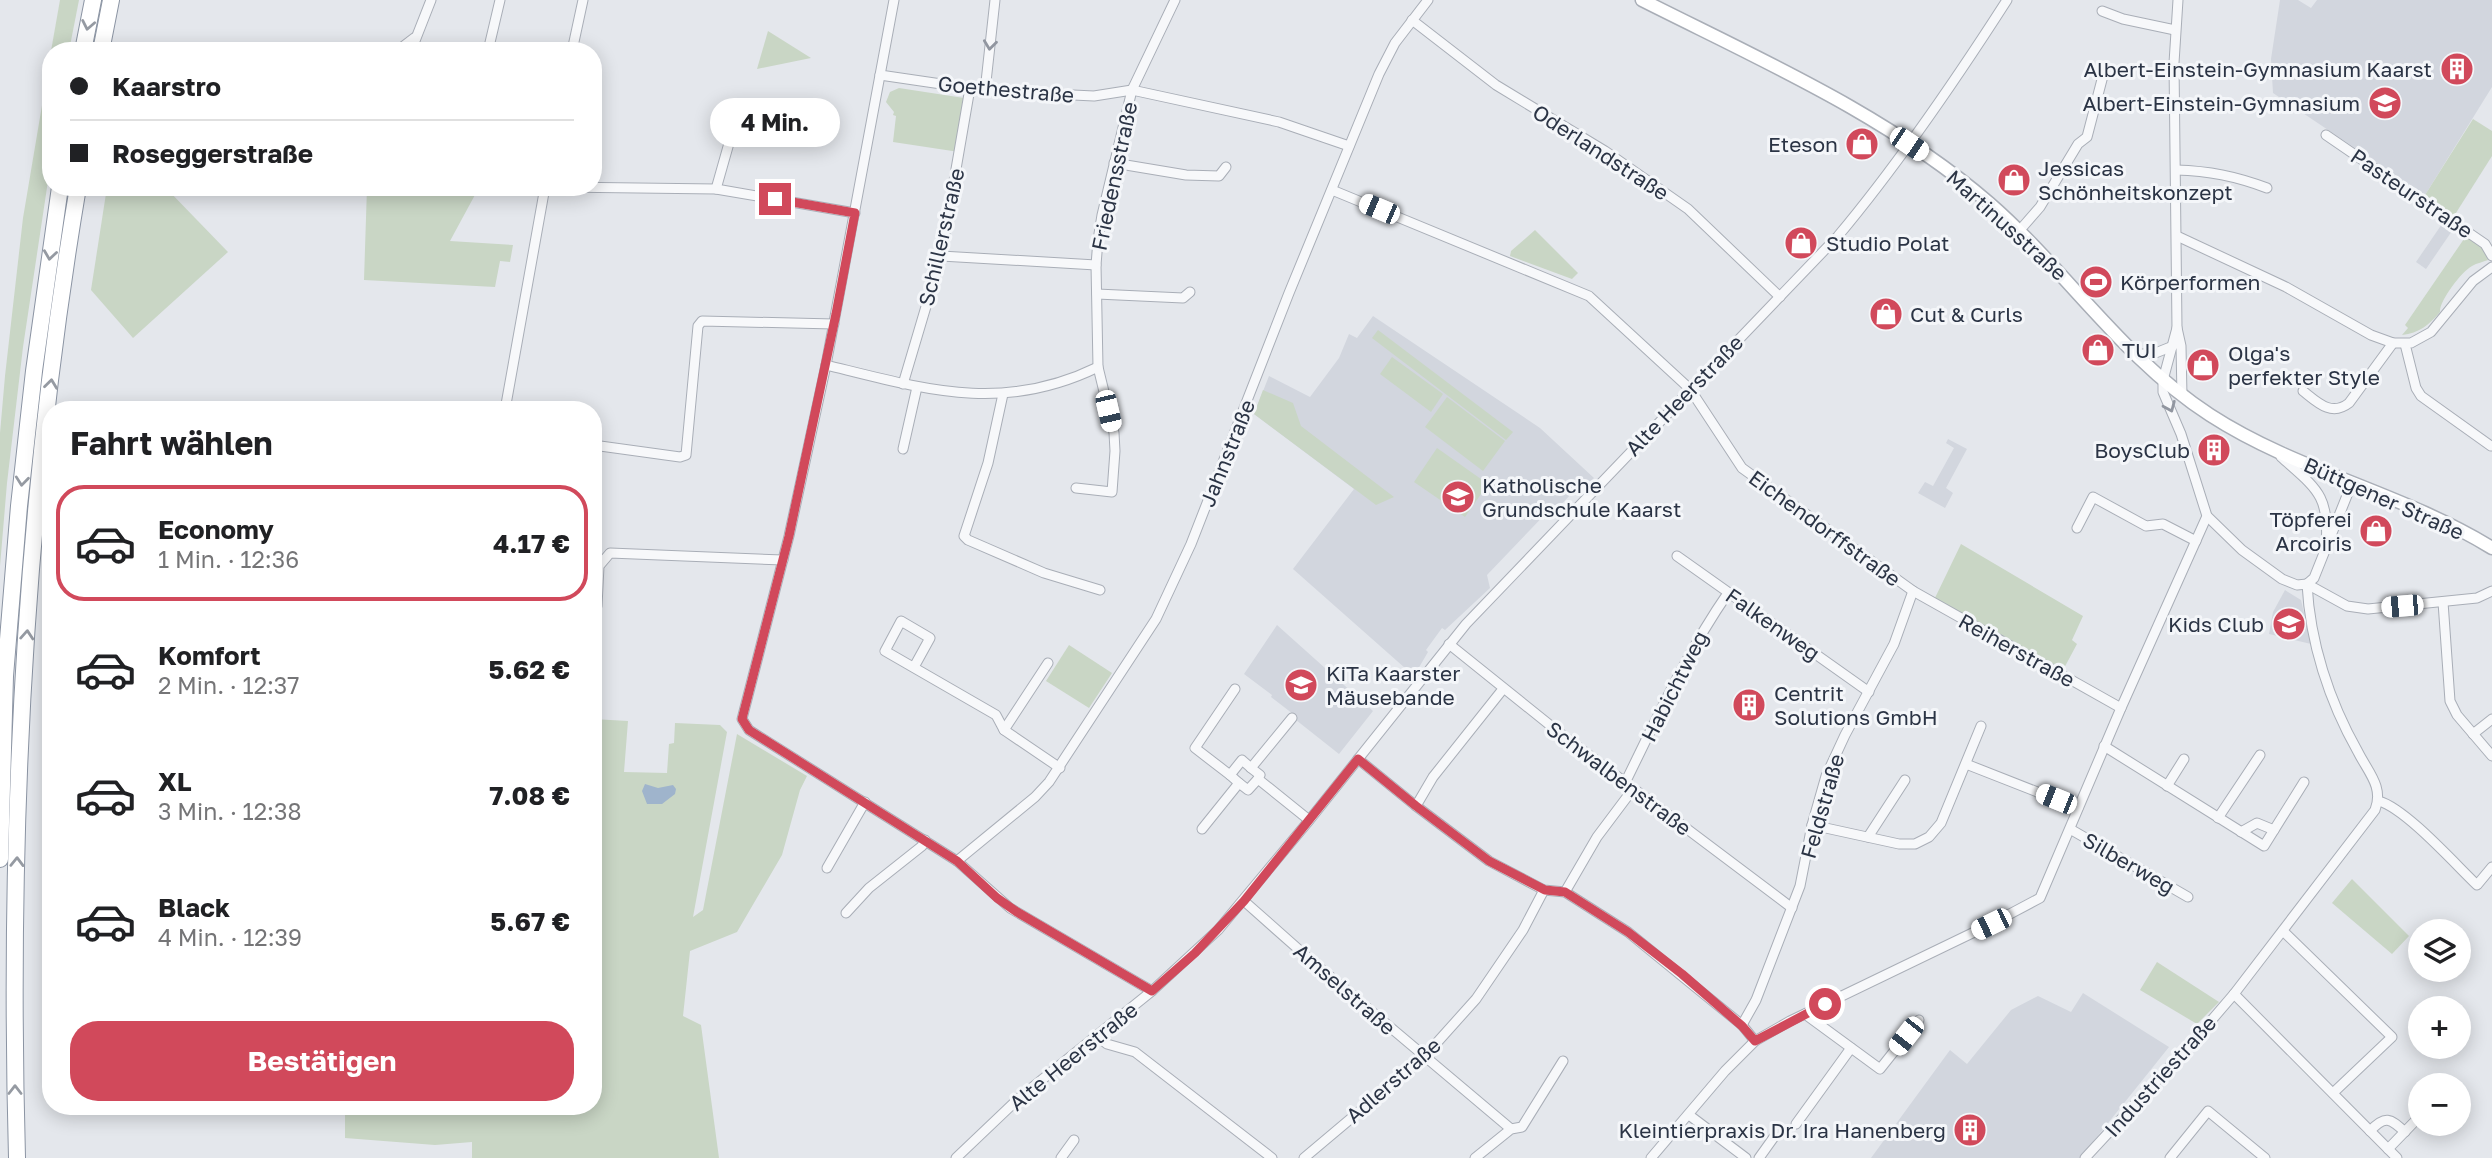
<!DOCTYPE html>
<html lang="de">
<head>
<meta charset="utf-8">
<style>
	body { margin:0; font-family:"Golos Text",sans-serif; background:#f2f2f2; color:#202124; height:100vh; display:flex; flex-direction:column; font-size:26px; white-space:nowrap }
	* { box-sizing:border-box; margin:0 }
	p { font-size:23px; color:#757577 }
	.icon { flex:none; width:38px; height:38px; fill:none; stroke:currentColor; stroke-width:2; stroke-linecap:round; stroke-linejoin:round }
	.map { position:relative; flex:1; overflow:hidden }
	.drawer { position:absolute; left:42px; top:401px; width:560px; height:714px; display:flex; flex-direction:column; background:#fff; border-radius:28px; box-shadow:0 4px 18px #0003 }
	.drawer>* { flex:none }
	.banner { position:absolute; left:42px; top:42px; width:560px; height:154px; border-radius:28px; box-shadow:0 4px 18px #0003; display:grid; align-content:center; height:154px; padding:0 28px; background:#fff }
	.controls { position:absolute; left:2408px; top:919px; display:grid; gap:14px }
	.controls a { display:grid; place-items:center; width:63px; height:63px; border-radius:50%; background:#fff; box-shadow:0 4px 18px #0003; font-size:35px }
	.end { position:absolute; width:32px; height:32px; margin:-16px; border:9px solid #d1495b; background:#fff; box-shadow:0 0 0 4px #fff }
	.from { border-radius:50% }
	.bubble { position:absolute; height:49px; border-radius:24px; background:#fff; box-shadow:0 4px 18px #0003; font-size:23px; font-weight:700; line-height:49px; text-align:center }
	.car { position:absolute; width:21px; height:42px; margin:-21px -10px; border-radius:9px; box-shadow:0 0 5px 2px #0007; background:linear-gradient(#fff 24%,#345 0 40%,#fff 0 76%,#345 0 86%,#fff 0) }
	.banner b { display:flex; align-items:center; gap:24px; height:66px; font-size:26px }
	.banner b+b { border-top:2px solid #e0e0e0 }
	.banner i { width:18px; height:18px; background:#202124 }
	ul { padding:0; list-style:none }
	li { display:flex; align-items:center; gap:21px; height:116px; margin:0 14px 10px; padding:0 14px; border:4px solid transparent; border-radius:28px }
	li div { flex:1 }
	li b { display:block; font-size:26px }
	li em { font-style:normal; font-weight:700 }
	li.active { border-color:#d1495b }
	li>.icon { width:63px; height:63px; stroke-width:1.5 }
	h2 { padding:0 28px; font-size:32px; line-height:84px }
	.primary-button { display:flex; gap:14px; margin-top:auto; padding:14px 28px }
	.primary-button a { flex:1; height:80px; border-radius:28px; background:#d1495b; color:#fff; font-size:28px; font-weight:700; line-height:80px; text-align:center }
	.map>svg:first-child { display:block }
	.built { fill:#d2d6de }
	.green { fill:#c9d6c5 }
	.water { fill:#9fb4cc }
	.lines { fill:none; stroke-linecap:round; stroke-linejoin:round }
	.street-casing { stroke:#a9aeb7; stroke-width:11 }
	.secondary-casing { stroke:#a9aeb7; stroke-width:15 }
	.highway-casing { stroke:#8b94a3; stroke-width:18 }
	.street { stroke:#f7f8fa; stroke-width:9 }
	.secondary { stroke:#fff; stroke-width:12 }
	.highway { stroke:#fff; stroke-width:16 }
	.oneway { stroke:#959aa2 }
	.oneway2 { stroke:#9196a0 }
	.route { stroke:#d1495b; stroke-width:9 }
	.labels { text-anchor:middle; dominant-baseline:central; stroke-width:6; stroke-linejoin:round; paint-order:stroke }
	.poi-label { font-size:21px; fill:#2b3445; stroke:#f4f6f9; text-anchor:start }
	.street-label { font-size:21px; fill:#2b3445; stroke:#f4f6f9 }
</style>
</head>
<body>
<div class="map">
<svg width="2492" height="1158" viewBox="0 0 2492 1158">
	<rect width="100%" height="100%" fill="#e4e7ec"/>
	<!-- built -->
	<g class="built">
		<polygon points="2280,0 2298,0 2311,8 2317,0 2492,0 2492,87 2425,195 2273,93 2271,59"/>
		<polygon points="2444,221 2454,228 2426,269 2416,262"/>
		<polygon points="1373,316 1540,428 1594,478 1590,482 1585,479 1558,508 1554,505 1487,575 1490,588 1445,630 1442,628 1426,650 1428,652 1414,676 1293,569 1354,489 1254,414 1269,376 1310,397 1339,358 1349,334 1357,338"/>
		<polygon points="1948,439 1967,449 1946,488 1953,493 1945,508 1918,493 1925,482 1933,486 1954,448 1946,443"/>
		<polygon points="2285,590 2301,600 2311,644 2269,634 2273,612"/>
		<polygon points="1277,625 1373,711 1339,754 1296,720 1297,717 1271,697 1272,695 1244,674"/>
		<polygon points="2083,993 2169,1047 2080,1158 1871,1158 1950,1050 1967,1064 2011,1010 2038,996 2071,1012"/>
	</g>
	<!-- green -->
	<g class="green">
		<polygon points="60,0 79,0 69,51 51,51"/>
		<polygon points="768,31 811,58 757,69"/>
		<polygon points="51,52 51,161 23,347 7,483 0,566 0,433 5,376 23,218"/>
		<polygon points="899,88 964,98 965,101 959,152 893,142 896,116 893,115 894,112 886,102 890,92"/>
		<polygon points="2473,119 2492,131 2492,156 2454,216 2425,195"/>
		<polygon points="107,187 165,187 228,252 133,338 91,290"/>
		<polygon points="367,187 485,187 481,195 476,193 450,241 513,245 510,262 500,261 495,287 364,280"/>
		<polygon points="1535,230 1578,273 1572,279 1510,256 1511,251"/>
		<path d="M2466,236L2483,247L2488,260C2483,262 2477,263 2472,266C2462,271 2439,301 2440,312C2429,325 2419,333 2402,335L2408,328L2405,325Z"/>
		<polygon points="1378,330 1513,432 1506,440 1372,338"/>
		<polygon points="1392,357 1443,394 1431,412 1380,374"/>
		<polygon points="1263,390 1293,403 1301,426 1394,497 1376,505 1254,414"/>
		<polygon points="1447,397 1505,441 1483,471 1425,427"/>
		<polygon points="1437,448 1488,484 1465,517 1414,482"/>
		<polygon points="1961,544 2083,616 2072,640 2077,644 2062,672 1934,600"/>
		<polygon points="1069,645 1112,673 1089,708 1046,681"/>
		<polygon points="593,719 628,721 624,772 667,773 669,744 674,743 675,723 720,725 727,732 693,917 703,910 737,734 807,776 800,790 782,855 737,932 690,951 683,1016 701,1025 719,1158 472,1158 472,1142 435,1145 345,1138 345,1106 593,1106"/>
		<polygon points="2352,879 2409,936 2392,954 2332,903"/>
		<polygon points="2157,962 2219,1002 2197,1024 2140,990"/>
	</g>
	<!-- water -->
	<polygon class="water" points="645,784 658,788 673,785 676,789 675,794 662,804 647,804 642,791"/>
	<g class="lines">
		<defs>
			<g id="street">
				<polyline points="894,0 826,365 789,536 742,719 749,730 957,861 1010,908 1152,991"/>
				<polyline points="2178,0 2174,63 2177,328 2181,346 2182,396"/>
				<polyline points="2102,11 2123,19 2175,30"/>
				<polyline points="1412,20 1496,85 1605,151 1688,209 1780,297"/>
				<polyline points="397,51 414,38"/>
				<polyline points="411,51 431,0"/>
				<polyline points="488,51 500,0"/>
				<polyline points="572,51 583,0"/>
				<polyline points="880,75 989,91 1094,96 1132,90 1279,122 1349,146"/>
				<polyline points="985,91 995,0"/>
				<polyline points="2326,135 2485,244 2492,256"/>
				<polyline points="1114,163 1186,175 1219,176 1226,167"/>
				<path d="M2176,170C2209,171 2235,176 2267,188"/>
				<polyline points="560,187 716,189 855,213"/>
				<polyline points="716,189 735,122 730,107"/>
				<polyline points="1332,190 1589,296 1690,389 1742,468 1913,591 2121,708"/>
				<polyline points="2019,231 2040,207 2078,144 2087,137 2105,68"/>
				<polyline points="2177,236 2286,287 2371,335 2393,343 2411,343 2431,332 2473,281 2492,267"/>
				<polyline points="941,256 1096,265"/>
				<polyline points="1097,294 1183,298 1190,292"/>
				<polyline points="2177,328 2163,380 2163,392 2181,434 2207,516 2242,550 2282,579 2297,585 2307,584 2347,606 2368,609 2477,598 2492,591"/>
				<polyline points="2405,344 2416,388 2421,396 2491,446"/>
				<polyline points="2135,354 2153,354 2173,346"/>
				<path d="M826,365C924,389 1002,414 1098,367"/>
				<polyline points="903,384 941,256 970,88"/>
				<path d="M2303,391C2317,402 2331,417 2349,403L2393,343"/>
				<polyline points="1003,394 988,463 964,536 968,540 1044,573 1100,590"/>
				<polyline points="505,410 545,187"/>
				<polyline points="593,445 680,457 686,455 698,326 702,321 834,324"/>
				<polyline points="903,449 917,387"/>
				<path d="M2281,457C2317,489 2330,495 2326,547"/>
				<polyline points="1076,488 1112,492 1115,451 1114,433 1098,367 1096,265 1098,240 1102,215 1132,90 1175,0"/>
				<polyline points="2077,528 2093,497 2146,526 2163,524 2196,541"/>
				<polyline points="1677,556 1869,692"/>
				<polyline points="2307,584 2314,578 2352,483"/>
				<polyline points="2443,602 2450,701 2457,715 2492,756"/>
				<polyline points="597,606 599,566 610,553 783,560"/>
				<polyline points="1449,644 1561,734 1792,908"/>
				<polyline points="914,667 930,638 901,621 885,651 996,715 1004,730 1060,768"/>
				<polyline points="1235,689 1195,748 1230,775 1242,760 1251,768"/>
				<polyline points="1292,718 1251,768 1260,775 1258,779 1309,820"/>
				<polyline points="1004,730 1048,663"/>
				<polyline points="2473,734 2492,719"/>
				<polyline points="2104,746 2264,846 2304,782"/>
				<polyline points="1358,759 1416,806 1489,861 1544,890 1565,892 1628,932 1742,1025 1755,1041"/>
				<polyline points="1966,764 2078,808"/>
				<polyline points="1239,783 1248,790 1258,779"/>
				<path d="M1625,783C1657,718 1687,652 1728,593"/>
				<polyline points="2167,786 2184,759"/>
				<path d="M2379,801C2406,809 2454,863 2477,885L2492,867"/>
				<polyline points="1416,806 1433,777 1503,689"/>
				<polyline points="2218,818 2260,755"/>
				<polyline points="1812,825 1899,844 1915,844 1929,837 1941,823 1981,726"/>
				<polyline points="1202,829 1239,783 1230,775"/>
				<polyline points="2070,829 2188,897"/>
				<polyline points="2241,832 2257,823 2274,830"/>
				<polyline points="1868,837 1905,780"/>
				<polyline points="957,861 1035,797 1049,782 1156,619 1191,544 1289,293 1379,74 1395,43 1428,0"/>
				<polyline points="827,868 865,802"/>
				<polyline points="1565,892 1597,837 1633,789"/>
				<polyline points="1244,901 1314,963 1511,1129"/>
				<polyline points="846,913 869,888 922,846 925,840"/>
				<polyline points="2283,931 2392,1037 2333,1093"/>
				<polyline points="2234,994 2397,1158"/>
				<polyline points="1805,1014 1880,1069 1919,1020"/>
				<polyline points="1742,1025 1756,1000 1800,886 1812,825 1826,776 1845,735 1894,644 1913,591"/>
				<polyline points="1097,1036 1107,1044 1135,1052 1272,1158"/>
				<polyline points="1689,1115 1746,1158"/>
				<polyline points="1796,1124 1851,1048"/>
				<path d="M2370,1131C2385,1115 2390,1118 2405,1132"/>
				<polyline points="2388,1149 2420,1116"/>
				<path d="M956,1158L1018,1099L1152,991L1218,930L1307,823L1466,624L1838,236C1900,162 1955,81 2007,0"/>
				<polyline points="1061,1158 1074,1140"/>
				<polyline points="1304,1158 1424,1057 1476,999 1523,930 1544,890"/>
				<polyline points="1475,1158 1511,1129 1522,1127 1563,1061"/>
				<polyline points="1651,1158 1725,1071 1755,1041 1790,1021 1991,924 2040,898 2121,708 2207,516"/>
				<polyline points="1759,1158 1774,1137"/>
				<path d="M2085,1158L2198,1036L2234,994L2375,810C2384,787 2368,772 2358,752C2329,701 2310,642 2307,584"/>
				<polyline points="2170,1158 2208,1111 2265,1158"/>
			</g>
			<path id="secondary" d="M1642,0C1761,60 1887,115 1989,203C2066,270 2123,359 2210,415C2298,472 2403,493 2492,548"/>
			<g id="highway">
				<polyline points="83,51 93,0"/>
				<polyline points="101,51 111,0"/>
				<polyline points="0,859 5,676 19,506 34,371 60,187"/>
				<path d="M17,1158C8,834 24,507 78,187"/>
			</g>
		</defs>
		<!-- street casing -->
		<use href="#street" class="street-casing"/>
		<!-- secondary casing -->
		<use href="#secondary" class="secondary-casing"/>
		<!-- highway casing -->
		<use href="#highway" class="highway-casing"/>
		<!-- street -->
		<use href="#street" class="street"/>
		<!-- secondary -->
		<use href="#secondary" class="secondary"/>
		<!-- highway -->
		<use href="#highway" class="highway"/>
	</g>
	<!-- one-way arrows -->
	<defs><path id="oneway-chevron" d="M-2-3.5L2.5 0L-2 3.5" fill="none" stroke-width="1.6" stroke-linecap="round" stroke-linejoin="round" transform="scale(1.75)"/></defs>
	<g class="oneway">
		<use href="#oneway-chevron" transform="translate(88 25) rotate(101)"/>
		<use href="#oneway-chevron" transform="translate(50 255) rotate(98)"/>
		<use href="#oneway-chevron" transform="translate(51 384) rotate(-83)"/>
		<use href="#oneway-chevron" transform="translate(22 481) rotate(96)"/>
		<use href="#oneway-chevron" transform="translate(27 635) rotate(-86)"/>
		<use href="#oneway-chevron" transform="translate(17 862) rotate(-89)"/>
		<use href="#oneway-chevron" transform="translate(15 1090) rotate(-90)"/>
	</g>
	<g class="oneway2">
		<use href="#oneway-chevron" transform="translate(990 45) rotate(97)"/>
		<use href="#oneway-chevron" transform="translate(2170 407) rotate(67)"/>
	</g>
	<g class="lines">
		<!-- route -->
		<polyline class="route" points="775,199 855,213 836,314 789,536 742,719 749,730 957,861 997,898 1017,912 1152,991 1195,953 1244,901 1358,759 1416,806 1489,861 1545,890 1565,892 1628,932 1682,974 1742,1026 1755,1041 1825,1004"/>
	</g>
	<!-- icons -->
	<defs>
		<symbol id="building-disc" viewBox="-11 -11 22 22"><circle r="9.5" fill="#d1495b" stroke="#f4f6f9"/><path d="M-4-6H4V6H1V3H-1V6H-4ZM-2.5-4.3h1.7v1.8h-1.7ZM.8-4.3h1.7v1.8H.8ZM-2.5-1h1.7V.8h-1.7ZM.8-1h1.7V.8H.8Z" fill="#fff"/></symbol>
		<symbol id="school-disc" viewBox="-11 -11 22 22"><circle r="9.5" fill="#d1495b" stroke="#f4f6f9"/><path d="M0-5L7-2L0 1L-7-2ZM-4 1L0 2.5L4 1V4Q0 6-4 4Z" fill="#fff"/></symbol>
		<symbol id="shop-disc" viewBox="-11 -11 22 22"><circle r="9.5" fill="#d1495b" stroke="#f4f6f9"/><path d="M-5-2.5h2.3a2.7 3.5 0 0 1 5.4 0H5L5.5 6h-11ZM-1.5-2.5h3a1.5 2.3 0 0 0-3 0Z" fill="#fff"/></symbol>
		<symbol id="stadium-disc" viewBox="-11 -11 22 22"><circle r="9.5" fill="#d1495b" stroke="#f4f6f9"/><path d="M0-5a6.5 5 0 1 0 0 10a6.5 5 0 1 0 0-10ZM-3.5-1.8h7v3.6h-7Z" fill="#fff"/></symbol>
	</defs>
	<g fill-rule="evenodd">
		<use href="#building-disc" x="2438" y="50" width="38" height="38"/>
		<use href="#school-disc" x="2366" y="84" width="38" height="38"/>
		<use href="#shop-disc" x="1843" y="125" width="38" height="38"/>
		<use href="#shop-disc" x="1995" y="161" width="38" height="38"/>
		<use href="#shop-disc" x="1782" y="224" width="38" height="38"/>
		<use href="#stadium-disc" x="2077" y="263" width="38" height="38"/>
		<use href="#shop-disc" x="1867" y="295" width="38" height="38"/>
		<use href="#shop-disc" x="2079" y="331" width="38" height="38"/>
		<use href="#shop-disc" x="2184" y="346" width="38" height="38"/>
		<use href="#building-disc" x="2195" y="431" width="38" height="38"/>
		<use href="#school-disc" x="1439" y="478" width="38" height="38"/>
		<use href="#shop-disc" x="2357" y="512" width="38" height="38"/>
		<use href="#school-disc" x="2270" y="605" width="38" height="38"/>
		<use href="#school-disc" x="1282" y="666" width="38" height="38"/>
		<use href="#building-disc" x="1730" y="686" width="38" height="38"/>
		<use href="#building-disc" x="1951" y="1111" width="38" height="38"/>
	</g>
	<g class="labels">
		<!-- poi labels -->
		<g class="poi-label">
			<text x="2432" y="69" text-anchor="end">Albert-Einstein-Gymnasium Kaarst</text>
			<text x="2360" y="103" text-anchor="end">Albert-Einstein-Gymnasium</text>
			<text x="1838" y="144" text-anchor="end">Eteson</text>
			<text x="2038" y="168">Jessicas<tspan x="2038" dy="24">Schönheitskonzept</tspan></text>
			<text x="1826" y="243">Studio Polat</text>
			<text x="2120" y="282">Körperformen</text>
			<text x="1910" y="314">Cut &amp; Curls</text>
			<text x="2122" y="350">TUI</text>
			<text x="2228" y="353">Olga's<tspan x="2228" dy="24">perfekter Style</tspan></text>
			<text x="2190" y="450" text-anchor="end">BoysClub</text>
			<text x="1482" y="485">Katholische<tspan x="1482" dy="24">Grundschule Kaarst</tspan></text>
			<text x="2352" y="519" text-anchor="end">Töpferei<tspan x="2352" dy="24">Arcoiris</tspan></text>
			<text x="2264" y="624" text-anchor="end">Kids Club</text>
			<text x="1326" y="673">KiTa Kaarster<tspan x="1326" dy="24">Mäusebande</tspan></text>
			<text x="1774" y="693">Centrit<tspan x="1774" dy="24">Solutions GmbH</tspan></text>
			<text x="1946" y="1130" text-anchor="end">Kleintierpraxis Dr. Ira Hanenberg</text>
		</g>
		<!-- street labels -->
		<g class="street-label">
			<text transform="translate(1006 89) rotate(5)">Goethestraße</text>
			<text transform="translate(1601 152) rotate(33)">Oderlandstraße</text>
			<text transform="translate(1114 176) rotate(-78)">Friedensstraße</text>
			<text transform="translate(2412 193) rotate(34)">Pasteurstraße</text>
			<text transform="translate(2007 225) rotate(42)">Martinusstraße</text>
			<text transform="translate(941 237) rotate(-77)">Schillerstraße</text>
			<text transform="translate(1684 395) rotate(-46)">Alte Heerstraße</text>
			<text transform="translate(1227 453) rotate(-68)">Jahnstraße</text>
			<text transform="translate(2384 498) rotate(24)">Büttgener Straße</text>
			<text transform="translate(1825 528) rotate(36)">Eichendorffstraße</text>
			<text transform="translate(1773 624) rotate(35)">Falkenweg</text>
			<text transform="translate(2017 650) rotate(29)">Reiherstraße</text>
			<text transform="translate(1674 686) rotate(-63)">Habichtweg</text>
			<text transform="translate(1619 778) rotate(37)">Schwalbenstraße</text>
			<text transform="translate(1822 806) rotate(-74)">Feldstraße</text>
			<text transform="translate(2129 863) rotate(30)">Silberweg</text>
			<text transform="translate(1345 989) rotate(41)">Amselstraße</text>
			<text transform="translate(1073 1056) rotate(-39)">Alte Heerstraße</text>
			<text transform="translate(2160 1076) rotate(-48)">Industriestraße</text>
			<text transform="translate(1393 1080) rotate(-41)">Adlerstraße</text>
		</g>
	</g>
</svg>
<div class="controls">
<a><svg class="icon" aria-label="layers" viewBox="0 0 24 24"><path d="M12 4l9 5-9 5-9-5zM3 14l9 5 9-5"/></svg></a>
<a>+</a>
<a>−</a>
</div>
<i class="end from" style="left:1825px;top:1004px"></i>
<i class="end" style="left:775px;top:199px"></i>
<div class="bubble" style="left:710px;top:98px;width:130px">4 Min.</div>
<i class="car" style="left:1909px;top:144px;rotate:124deg"></i>
<i class="car" style="left:1379px;top:209px;rotate:293deg"></i>
<i class="car" style="left:1108px;top:411px;rotate:167deg"></i>
<i class="car" style="left:2402px;top:606px;rotate:265deg"></i>
<i class="car" style="left:2056px;top:799px;rotate:292deg"></i>
<i class="car" style="left:1991px;top:924px;rotate:244deg"></i>
<i class="car" style="left:1906px;top:1036px;rotate:218deg"></i>
<div class="banner">
<b><i class="from"></i>Kaarstro</b>
<b><i></i>Roseggerstraße</b>
</div>
<section class="drawer">
<h2>Fahrt wählen</h2>
<ul>
<li class="active"><svg class="icon" aria-label="car" viewBox="0 0 24 24"><path d="M5 17H2v-5l4-1 3-4h7l3 4 3 1v5h-3M9 17h6M6 11h13"/><circle cx="7" cy="17" r="2"/><circle cx="17" cy="17" r="2"/></svg><div><b>Economy</b><p>1 Min. · 12:36</p></div><em>4.17 €</em></li>
<li><svg class="icon" aria-label="car" viewBox="0 0 24 24"><path d="M5 17H2v-5l4-1 3-4h7l3 4 3 1v5h-3M9 17h6M6 11h13"/><circle cx="7" cy="17" r="2"/><circle cx="17" cy="17" r="2"/></svg><div><b>Komfort</b><p>2 Min. · 12:37</p></div><em>5.62 €</em></li>
<li><svg class="icon" aria-label="car" viewBox="0 0 24 24"><path d="M5 17H2v-5l4-1 3-4h7l3 4 3 1v5h-3M9 17h6M6 11h13"/><circle cx="7" cy="17" r="2"/><circle cx="17" cy="17" r="2"/></svg><div><b>XL</b><p>3 Min. · 12:38</p></div><em>7.08 €</em></li>
<li><svg class="icon" aria-label="car" viewBox="0 0 24 24"><path d="M5 17H2v-5l4-1 3-4h7l3 4 3 1v5h-3M9 17h6M6 11h13"/><circle cx="7" cy="17" r="2"/><circle cx="17" cy="17" r="2"/></svg><div><b>Black</b><p>4 Min. · 12:39</p></div><em>5.67 €</em></li>
</ul>
<div class="primary-button"><a>Bestätigen</a></div>
</section>
</div>
</body>
</html>
